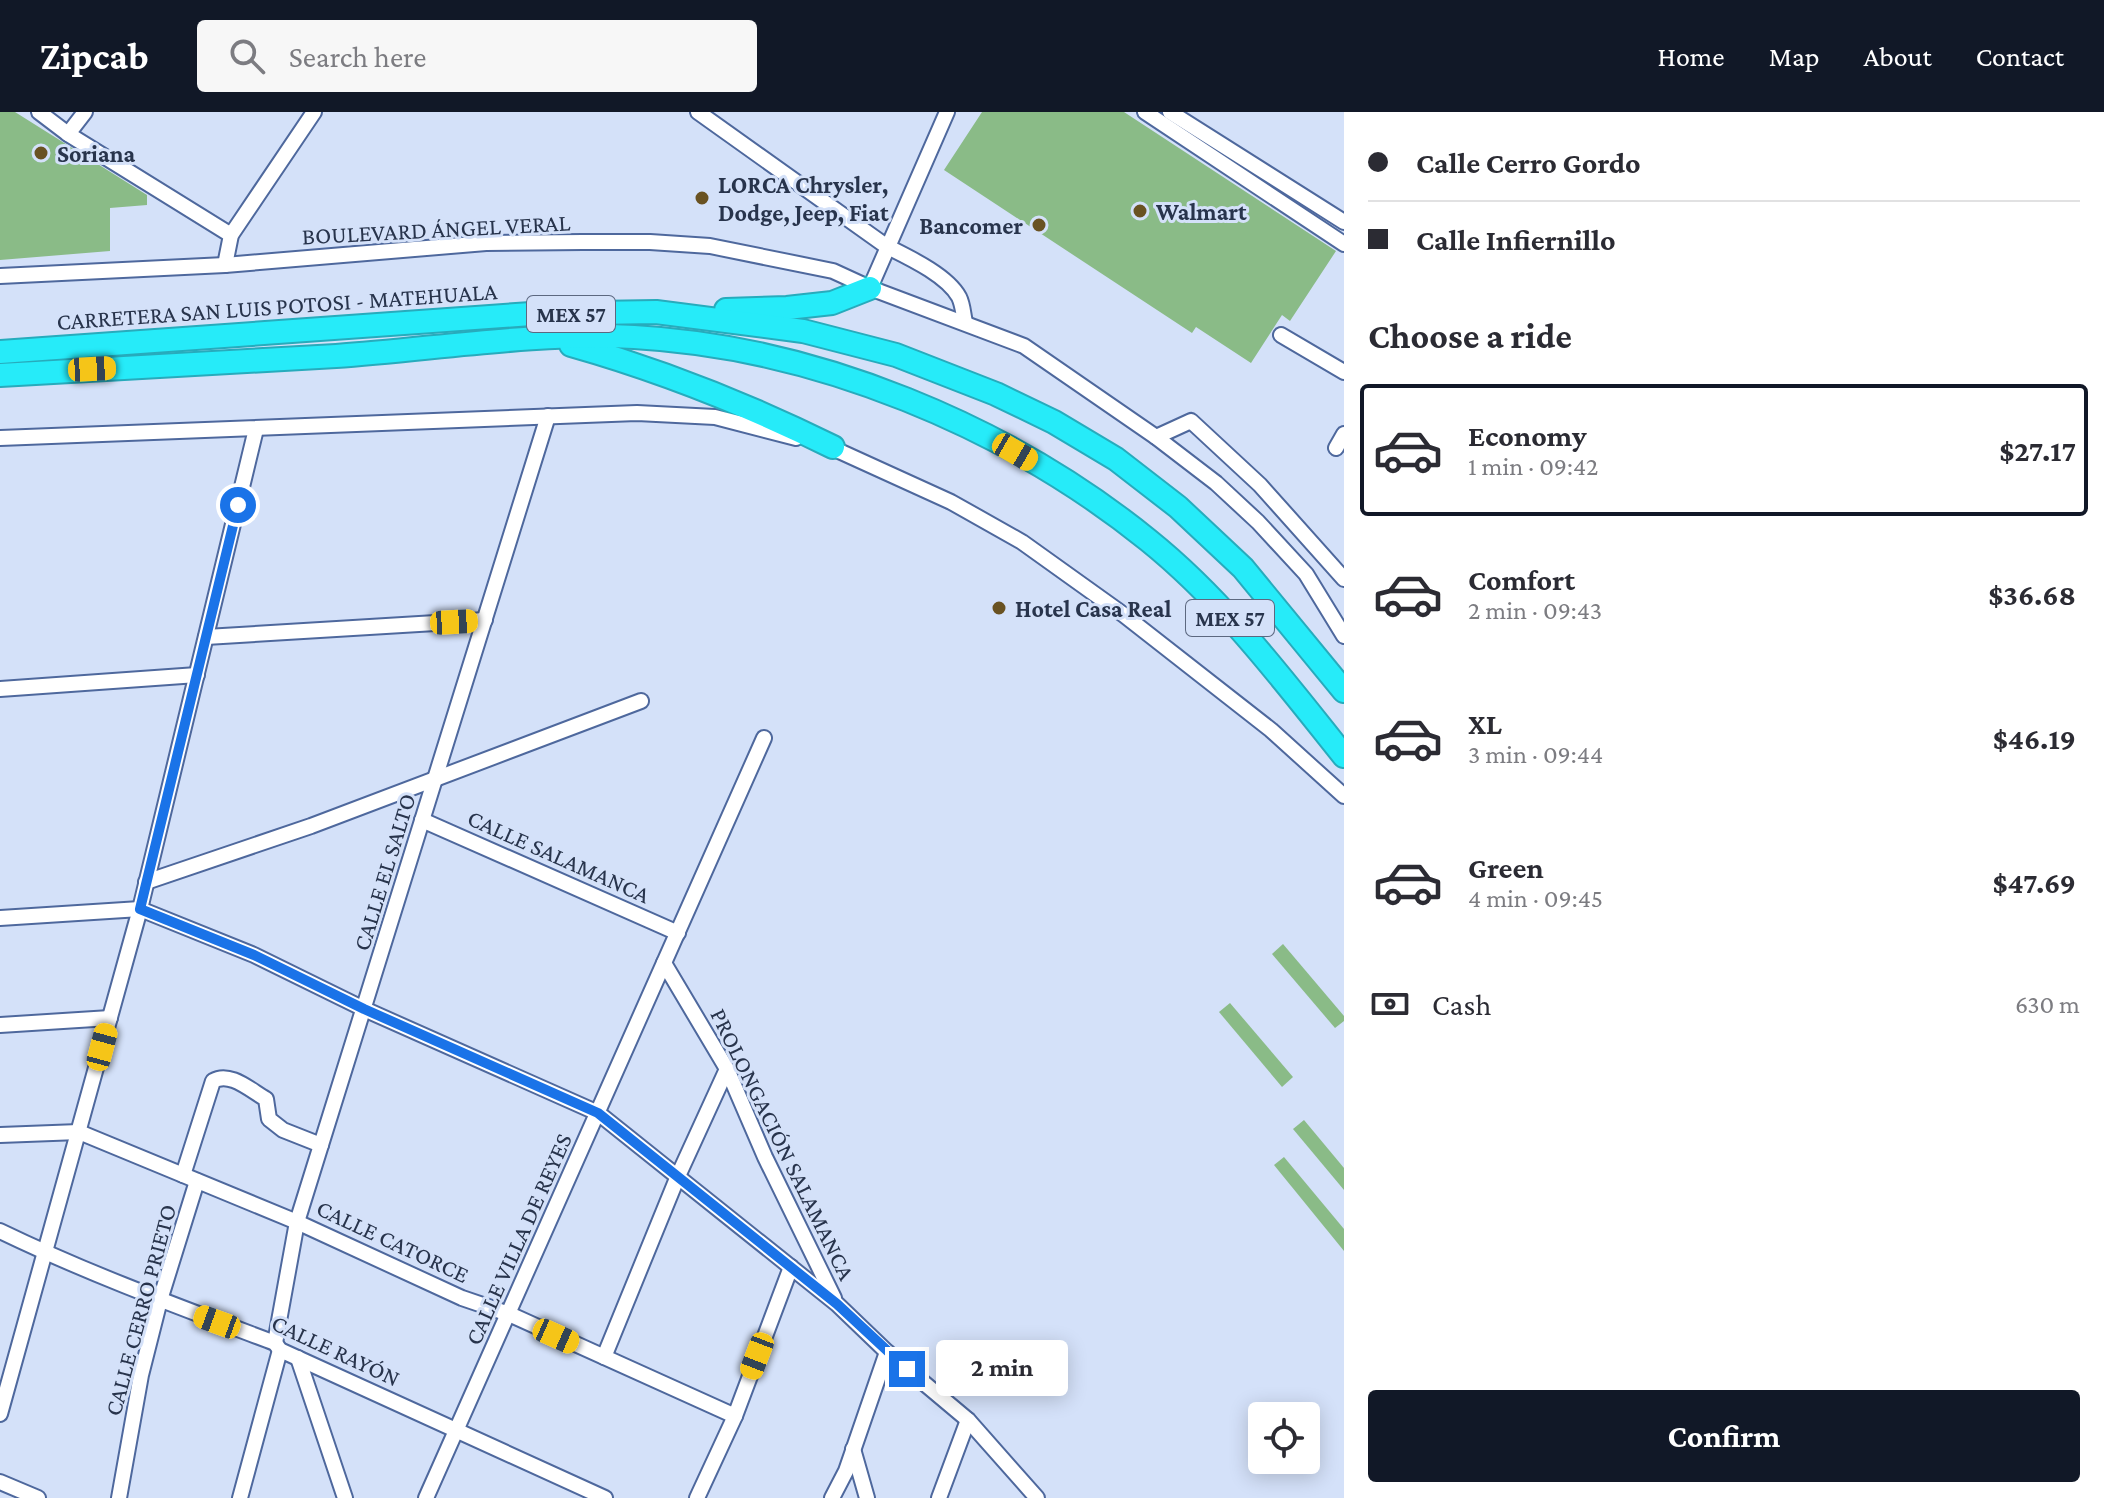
<!DOCTYPE html>
<html lang="en">
<head>
<meta charset="utf-8">
<style>
	body { margin:0; font-family:"Crimson Pro",serif; background:#f7f7f7; color:#2b2b33; height:100vh; display:flex; flex-direction:column; font-size:30px; white-space:nowrap }
	* { box-sizing:border-box; margin:0 }
	p { font-size:26px; color:#7c7c81 }
	.icon { flex:none; width:44px; height:44px; fill:none; stroke:currentColor; stroke-width:2; stroke-linecap:round; stroke-linejoin:round }
	.map { position:relative; flex:1; overflow:hidden }
	.side { display:flex; flex-direction:column; background:#fff; width:760px }
	.side>* { flex:none }
	.top-card { display:grid; align-content:center; height:176px; padding:0 24px; background:#fff }
	.buttons { position:absolute; left:1248px; top:1290px; display:grid; gap:16px }
	.buttons a { display:grid; place-items:center; width:72px; height:72px; border-radius:8px; background:#fff; box-shadow:0 4px 20px #0003; font-size:40px }
	.end { position:absolute; width:36px; height:36px; margin:-18px; border:10px solid #1a73e8; background:#fff; box-shadow:0 0 0 4px #fff }
	.from { border-radius:50% }
	.bubble { position:absolute; height:56px; border-radius:8px; background:#fff; box-shadow:0 4px 20px #0003; font-size:26px; font-weight:700; line-height:56px; text-align:center }
	.car { position:absolute; width:24px; height:48px; margin:-24px -12px; border-radius:10px; box-shadow:0 0 6px 2px #0007; background:linear-gradient(#f5c518 24%,#345 0 40%,#f5c518 0 76%,#345 0 86%,#f5c518 0) }
	.top-card b { display:flex; align-items:center; gap:28px; height:76px; font-size:30px }
	.top-card b+b { border-top:2px solid #e1e1e2 }
	.top-card i { width:20px; height:20px; background:#2b2b33 }
	ul { padding:0; list-style:none }
	li { display:flex; align-items:center; gap:24px; height:132px; margin:0 16px 12px; padding:0 8px; border:4px solid transparent; border-radius:8px }
	li div { flex:1 }
	li b { display:block; font-size:30px }
	li em { font-style:normal; font-weight:700 }
	li.current { border-color:#111827 }
	li>.icon { width:72px; height:72px; stroke-width:1.5 }
	h2 { padding:0 24px; font-size:36px; line-height:96px }
	.pay { display:flex; align-items:center; gap:20px; height:88px; padding:0 24px; font-size:30px }
	.pay p { margin-inline-start:auto }
	.primary-button { display:flex; gap:16px; margin-top:auto; padding:16px 24px }
	.primary-button a { flex:1; height:92px; border-radius:8px; background:#111827; color:#fff; font-size:32px; font-weight:700; line-height:92px; text-align:center }
	header { display:flex; align-items:center; gap:48px; box-sizing:border-box; height:112px; padding:0 40px; background:#111827; color:#fff }
	header strong { font-size:38px }
	nav { display:flex; gap:44px; margin-inline-start:auto; font-size:28px }
	.search { width:560px; height:72px; background:#f7f7f7; display:flex; align-items:center; gap:20px; box-sizing:border-box; padding:0 28px; border-radius:8px; color:#7c7c81; font-size:30px }
	main { display:flex; flex:1; min-height:0 }
	.map>svg:first-child { display:block }
	.building { fill:#8abb87 }
	.lines { fill:none; stroke-linecap:round; stroke-linejoin:round }
	.minor-casing { stroke:#4e689d; stroke-width:18 }
	.highway-casing { stroke:#27abbc; stroke-width:26 }
	.minor { stroke:#fff; stroke-width:14 }
	.highway { stroke:#26ebf9; stroke-width:22 }
	.route { stroke:#1a73e8; stroke-width:10 }
	.poi-dot { fill:#695222; stroke:#d4e1f9; stroke-width:3 }
	.labels { text-anchor:middle; dominant-baseline:central; stroke-width:6; stroke-linejoin:round; paint-order:stroke }
	.shield { fill:#d4e1f9; stroke:#5c6880; stroke-width:2 }
	.shield-label { font-size:22px; font-weight:bold; fill:#28344c }
	.poi-label { font-size:24px; font-weight:bold; fill:#28344c; stroke:#d4e1f9; text-anchor:start }
	.street-label { font-size:24px; fill:#28344c; stroke:#d4e1f9 }
</style>
</head>
<body>
<header>
<strong>Zipcab</strong>
<div class="search"><svg class="icon" aria-label="search" viewBox="0 0 24 24"><circle cx="10" cy="10" r="6"/><path d="M15 15l6 6"/></svg>Search here</div>
<nav><a>Home</a><a>Map</a><a>About</a><a>Contact</a></nav>
</header>
<main>
<div class="map">
<svg width="1344" height="1386" viewBox="0 0 1344 1386">
	<rect width="100%" height="100%" fill="#d4e1f9"/>
	<!-- building -->
	<g class="building">
		<polygon points="0,0 15,0 147,83 147,93 110,96 110,139 0,148"/>
		<polygon points="982,0 1124,0 1336,139 1290,209 1282,203 1251,251 1196,215 1192,221 944,58"/>
		<polygon points="1283,832 1344,904 1344,909 1335,916 1272,842"/>
		<polygon points="1230,891 1293,965 1282,975 1219,900"/>
		<polygon points="1304,1008 1344,1056 1344,1078 1293,1017"/>
		<polygon points="1284,1045 1344,1117 1344,1139 1274,1053"/>
	</g>
	<g class="lines">
		<defs>
			<g id="minor">
				<polyline points="39,0 68,22 231,123"/>
				<path d="M698,0L886,134C908,145 947,163 959,185C963,193 963,202 965,210"/>
				<polyline points="1145,0 1344,132"/>
				<polyline points="1170,0 1344,110"/>
				<polyline points="68,22 85,0"/>
				<polyline points="225,153 231,123 314,0"/>
				<polyline points="0,164 225,153 486,131 583,130 650,130 710,134 833,159 870,176 1024,234 1156,325 1216,371 1258,410 1306,462 1344,524"/>
				<polyline points="870,176 947,0"/>
				<polyline points="1281,223 1344,260"/>
				<polyline points="1156,325 1191,309 1260,373 1344,467"/>
				<polyline points="0,326 637,301 715,305 796,326"/>
				<polyline points="828,334 951,390 1022,430 1124,503 1271,618 1344,684"/>
				<polyline points="1336,336 1344,322"/>
				<polyline points="206,525 485,508"/>
				<polyline points="0,577 197,563"/>
				<polyline points="422,708 678,821"/>
				<polyline points="146,770 311,714 641,589"/>
				<polyline points="0,806 140,797 254,843 364,897 598,1001 837,1192 887,1240 968,1308 1037,1386"/>
				<polyline points="664,851 727,957 765,1045 834,1186"/>
				<polyline points="0,913 110,906"/>
				<polyline points="0,1023 79,1020 297,1110 462,1186 509,1202 735,1304"/>
				<path d="M183,1063L213,969C230,959 250,978 266,987L269,1007L283,1018L321,1033"/>
				<path d="M0,1119C89,1162 182,1196 275,1231L280,1238L605,1386"/>
				<polyline points="275,1231 297,1110 548,304"/>
				<polyline points="604,1245 678,1064 727,957"/>
				<polyline points="298,1246 345,1386"/>
				<polyline points="0,1302 140,797 256,317"/>
				<polyline points="853,1337 867,1386"/>
				<polyline points="0,1370 38,1386"/>
				<polyline points="119,1386 141,1263 160,1188 197,1069"/>
				<polyline points="240,1386 280,1238"/>
				<polyline points="426,1386 764,626"/>
				<polyline points="697,1386 735,1304 791,1155"/>
				<polyline points="832,1386 846,1359 887,1240"/>
				<polyline points="939,1386 968,1308"/>
			</g>
			<g id="highway">
				<polyline points="726,198 787,196 832,191 870,176"/>
				<path d="M571,233C663,259 748,293 833,335"/>
				<polyline points="0,240 531,202 656,200 803,219 896,243 996,282 1054,310 1116,347 1178,395 1243,456 1344,579"/>
				<path d="M0,263C112,256 224,251 336,244C435,237 535,220 634,225C816,235 1007,314 1148,428C1224,489 1283,568 1344,644"/>
			</g>
		</defs>
		<!-- minor casing -->
		<use href="#minor" class="minor-casing"/>
		<!-- highway casing -->
		<use href="#highway" class="highway-casing"/>
		<!-- minor -->
		<use href="#minor" class="minor"/>
		<!-- highway -->
		<use href="#highway" class="highway"/>
	</g>
	<g class="lines">
		<!-- route -->
		<polyline class="route" points="238,393 140,797 254,843 364,897 598,1001 837,1192 907,1257"/>
	</g>
	<!-- markers -->
	<g class="poi-dot">
		<circle cx="41" cy="41" r="8"/>
		<circle cx="702" cy="86" r="8"/>
		<circle cx="1140" cy="99" r="8"/>
		<circle cx="1039" cy="113" r="8"/>
		<circle cx="999" cy="496" r="8"/>
	</g>
	<g class="labels">
		<!-- shield labels -->
		<g class="shield">
			<rect x="527" y="184" width="88" height="36" rx="6"/>
			<rect x="1186" y="488" width="88" height="36" rx="6"/>
		</g>
		<g class="shield-label">
			<text x="571" y="202">MEX 57</text>
			<text x="1230" y="506">MEX 57</text>
		</g>
		<!-- poi labels -->
		<g class="poi-label">
			<text x="57" y="41">Soriana</text>
			<text x="718" y="72">LORCA Chrysler,<tspan x="718" dy="28">Dodge, Jeep, Fiat</tspan></text>
			<text x="1156" y="99">Walmart</text>
			<text x="1023" y="113" text-anchor="end">Bancomer</text>
			<text x="1015" y="496">Hotel Casa Real</text>
		</g>
		<!-- street labels -->
		<g class="street-label">
			<text transform="translate(436 117) rotate(-3)">BOULEVARD ÁNGEL VERAL</text>
			<text transform="translate(277 194) rotate(-4)">CARRETERA SAN LUIS POTOSI - MATEHUALA</text>
			<text transform="translate(559 744) rotate(24)">CALLE SALAMANCA</text>
			<text transform="translate(384 760) rotate(-73)">CALLE EL SALTO</text>
			<text transform="translate(783 1032) rotate(64)">PROLONGACIÓN SALAMANCA</text>
			<text transform="translate(518 1127) rotate(-66)">CALLE VILLA DE REYES</text>
			<text transform="translate(393 1129) rotate(25)">CALLE CATORCE</text>
			<text transform="translate(140 1198) rotate(-75)">CALLE CERRO PRIETO</text>
			<text transform="translate(336 1238) rotate(25)">CALLE RAYÓN</text>
		</g>
	</g>
</svg>
<div class="buttons">
<a><svg class="icon" aria-label="locate" viewBox="0 0 24 24"><circle cx="12" cy="12" r="6"/><path d="M12 2v4M12 18v4M2 12h4M18 12h4"/></svg></a>
</div>
<i class="end from" style="left:238px;top:393px"></i>
<i class="end" style="left:907px;top:1257px"></i>
<div class="bubble" style="left:936px;top:1228px;width:132px">2 min</div>
<i class="car" style="left:92px;top:257px;rotate:87deg"></i>
<i class="car" style="left:1015px;top:340px;rotate:120deg"></i>
<i class="car" style="left:454px;top:510px;rotate:87deg"></i>
<i class="car" style="left:102px;top:935px;rotate:15deg"></i>
<i class="car" style="left:217px;top:1210px;rotate:290deg"></i>
<i class="car" style="left:556px;top:1224px;rotate:114deg"></i>
<i class="car" style="left:757px;top:1244px;rotate:201deg"></i>
</div>
<section class="side">
<div class="top-card">
<b><i class="from"></i>Calle Cerro Gordo</b>
<b><i></i>Calle Infiernillo</b>
</div>
<h2>Choose a ride</h2>
<ul>
<li class="current"><svg class="icon" aria-label="car" viewBox="0 0 24 24"><path d="M5 17H2v-5l4-1 3-4h7l3 4 3 1v5h-3M9 17h6M6 11h13"/><circle cx="7" cy="17" r="2"/><circle cx="17" cy="17" r="2"/></svg><div><b>Economy</b><p>1 min · 09:42</p></div><em>$27.17</em></li>
<li><svg class="icon" aria-label="car" viewBox="0 0 24 24"><path d="M5 17H2v-5l4-1 3-4h7l3 4 3 1v5h-3M9 17h6M6 11h13"/><circle cx="7" cy="17" r="2"/><circle cx="17" cy="17" r="2"/></svg><div><b>Comfort</b><p>2 min · 09:43</p></div><em>$36.68</em></li>
<li><svg class="icon" aria-label="car" viewBox="0 0 24 24"><path d="M5 17H2v-5l4-1 3-4h7l3 4 3 1v5h-3M9 17h6M6 11h13"/><circle cx="7" cy="17" r="2"/><circle cx="17" cy="17" r="2"/></svg><div><b>XL</b><p>3 min · 09:44</p></div><em>$46.19</em></li>
<li><svg class="icon" aria-label="car" viewBox="0 0 24 24"><path d="M5 17H2v-5l4-1 3-4h7l3 4 3 1v5h-3M9 17h6M6 11h13"/><circle cx="7" cy="17" r="2"/><circle cx="17" cy="17" r="2"/></svg><div><b>Green</b><p>4 min · 09:45</p></div><em>$47.69</em></li>
</ul>
<div class="pay"><svg class="icon" aria-label="cash" viewBox="0 0 24 24"><path d="M3 7h18v10H3z"/><circle cx="12" cy="12" r="2"/></svg>Cash<p>630 m</p></div>
<div class="primary-button"><a>Confirm</a></div>
</section>
</main>
</body>
</html>
